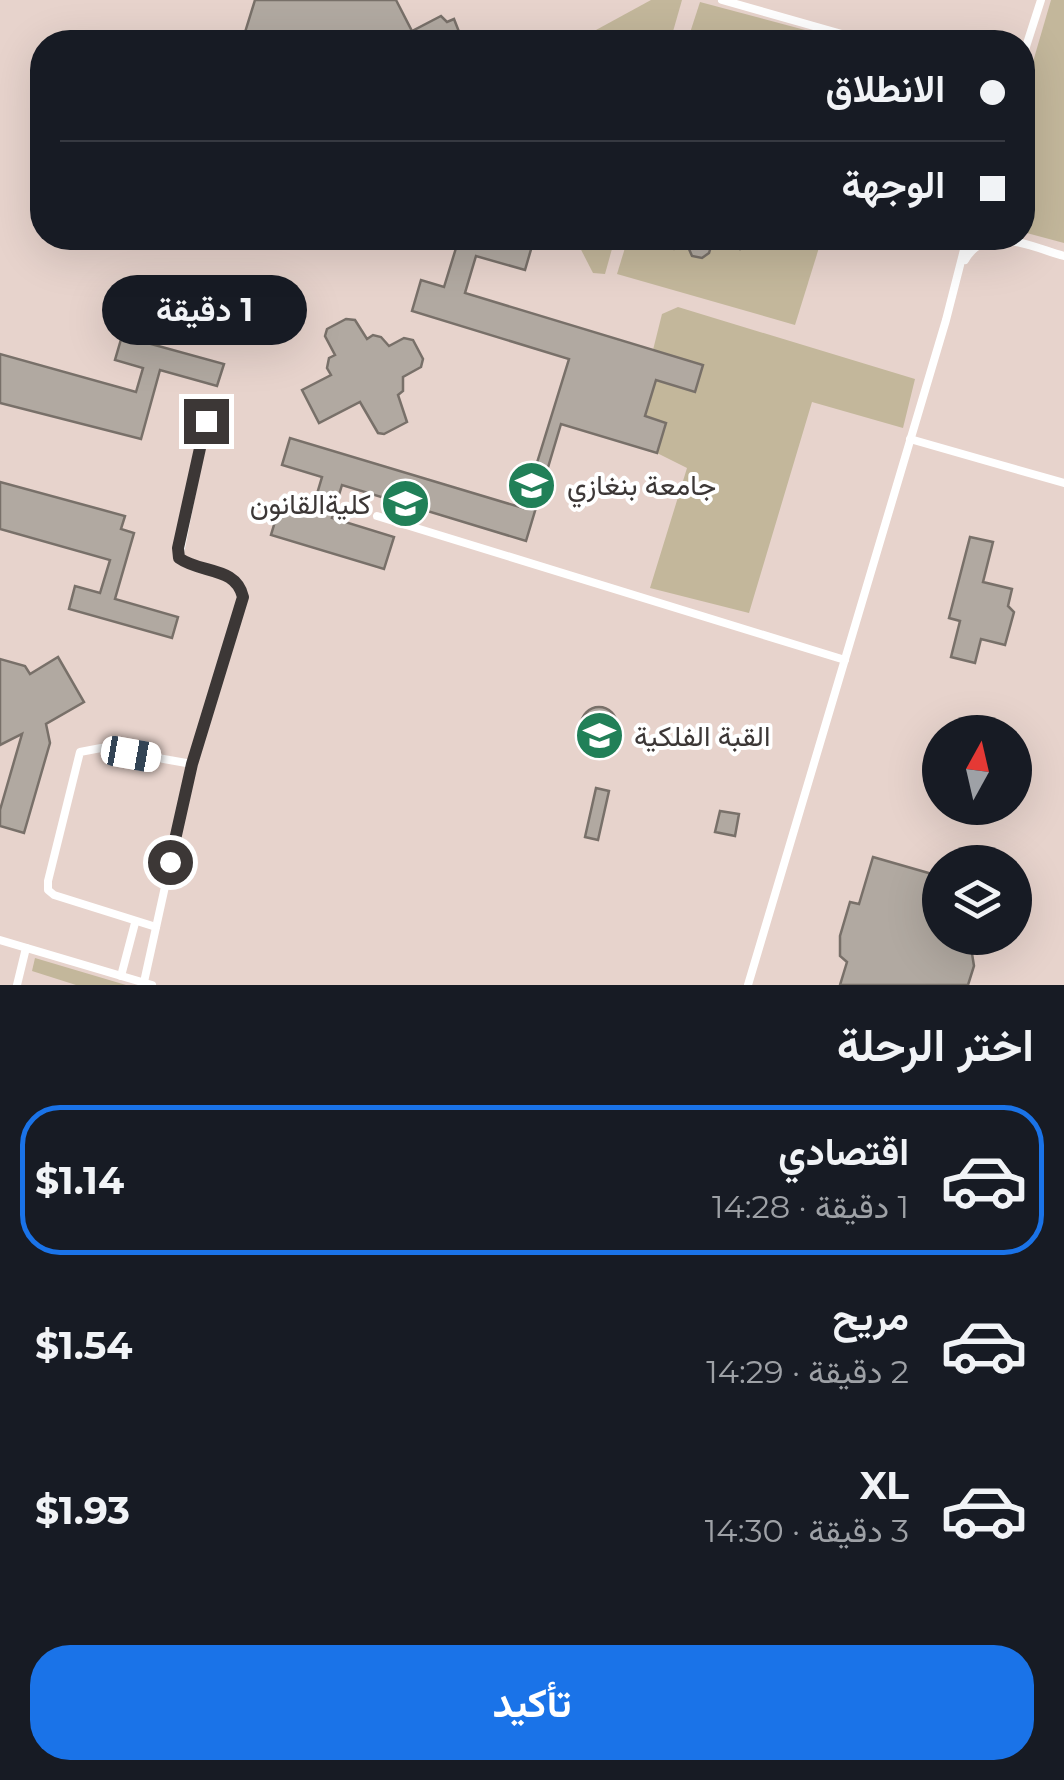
<!DOCTYPE html>
<html lang="ar">
<head>
<meta charset="utf-8">
<style>
	body { margin:0; font-family:Montserrat,Vazirmatn,sans-serif; background:#20242c; color:#f1f3f6; direction:rtl; height:100vh; display:flex; flex-direction:column; font-size:38px; white-space:nowrap }
	* { box-sizing:border-box; margin:0 }
	p { font-size:32px; color:#9ea1a6 }
	.icon { flex:none; width:55px; height:55px; fill:none; stroke:currentColor; stroke-width:2; stroke-linecap:round; stroke-linejoin:round }
	.map { position:relative; height:985px; overflow:hidden; direction:ltr }
	.side { display:flex; flex-direction:column; background:#171b24; flex:1 }
	.side>* { flex:none }
	.hud { position:absolute; left:30px; top:30px; width:1005px; height:220px; border-radius:40px; box-shadow:0 10px 40px #0002; direction:rtl; display:grid; align-content:center; height:220px; padding:0 30px; background:#171b24 }
	.needle { width:65px; rotate:8deg }
	.controls { position:absolute; left:922px; top:715px; display:grid; gap:20px }
	.controls a { display:grid; place-items:center; width:110px; height:110px; border-radius:50%; background:#171b24; box-shadow:0 10px 40px #0002; font-size:50px }
	.end { position:absolute; width:45px; height:45px; margin:-22px; border:12px solid #3c3736; background:#fff; box-shadow:0 0 0 5px #fff }
	.from { border-radius:50% }
	.bubble { position:absolute; height:70px; border-radius:35px; background:#171b24; box-shadow:0 10px 40px #0002; font-size:32px; font-weight:700; line-height:70px; text-align:center; direction:rtl }
	.car { position:absolute; width:30px; height:60px; margin:-30px -15px; border-radius:12px; box-shadow:0 0 8px 2px #0007; background:linear-gradient(#fff 24%,#345 0 40%,#fff 0 76%,#345 0 86%,#fff 0) }
	.hud b { display:flex; align-items:center; gap:35px; height:95px; font-size:38px }
	.hud b+b { border-top:2px solid #363941 }
	.hud i { width:25px; height:25px; background:#f1f3f6 }
	ul { padding:0; list-style:none }
	li { display:flex; align-items:center; gap:30px; height:150px; margin:0 20px 15px; padding:0 10px; border:5px solid transparent; border-radius:40px }
	li div { flex:1 }
	li b { display:block; font-size:38px }
	li em { font-style:normal; font-weight:700 }
	li.on { border-color:#1a73e8 }
	li>.icon { width:90px; height:90px; stroke-width:1.5 }
	h2 { padding:0 30px; font-size:45px; line-height:120px }
	.primary-button { display:flex; gap:20px; margin-top:auto; padding:20px 30px }
	.primary-button a { flex:1; height:115px; border-radius:40px; background:#1a73e8; color:#fff; font-size:40px; font-weight:700; line-height:115px; text-align:center }
	.map>svg:first-child { display:block }
	.built { fill:#e7d3cc; fill-rule:evenodd }
	.green { fill:#c3b79b }
	.building { fill:#b1a9a1; stroke:#787069; stroke-width:2.5 }
	.lines { fill:none; stroke-linecap:round; stroke-linejoin:round }
	.lane { stroke:#fff; stroke-width:8 }
	.route { stroke:#3c3736; stroke-width:12 }
	.labels { text-anchor:middle; dominant-baseline:central; stroke-width:8; stroke-linejoin:round; paint-order:stroke }
	.poi-label { font-size:28px; fill:#3c3736; stroke:#fff; text-anchor:start }
</style>
</head>
<body>
<div class="map">
<svg width="1064" height="985" viewBox="0 0 1064 985">
	<rect width="100%" height="100%" fill="#ebdfdb"/>
	<!-- built -->
	<path class="built" d="M0,0H1064V985H0ZM42,42H1022V238H42ZM940,732H1015V808H940ZM940,862H1015V938H940Z"/>
	<!-- green -->
	<g class="green">
		<polygon points="651,0 682,0 670,42 574,42"/>
		<polygon points="1051,0 1064,0 1064,243 1023,232 1023,96"/>
		<polygon points="700,2 850,42 687,42"/>
		<polygon points="575,238 615,238 605,274 593,273"/>
		<polygon points="628,238 822,238 795,325 617,274"/>
		<polygon points="678,307 915,379 903,428 812,402 749,613 650,588 687,468 657,453 645,416 656,380 695,392 703,366 653,350 662,314"/>
		<polygon points="35,958 126,985 76,985 32,971"/>
	</g>
	<!-- building -->
	<g class="building">
		<polygon points="255,0 396,0 412,31 441,16 447,22 454,19 463,42 242,42"/>
		<polygon points="432,238 505,238 532,246 525,270 476,256 465,293 703,365 695,392 656,380 645,416 666,423 657,453 561,424 526,541 342,485 332,518 394,537 384,569 271,535 280,505 311,514 322,477 282,465 290,438 523,508 569,359 412,311 421,280 444,287 456,248 432,240"/>
		<polygon points="659,238 756,238 740,249 713,240 709,253 702,258 692,256 686,242 674,249 664,247"/>
		<polygon points="346,319 355,320 367,339 373,335 381,337 389,346 404,338 413,340 423,359 421,367 403,377 403,391 398,395 407,422 384,434 378,433 360,402 319,423 302,390 331,375 327,368 329,358 335,355 325,336 327,329"/>
		<polygon points="122,336 224,364 217,386 160,370 141,439 0,403 0,354 136,392 143,368 115,360"/>
		<polygon points="0,482 125,516 121,529 134,533 115,599 178,617 172,638 69,609 75,586 100,593 110,560 0,529"/>
		<polygon points="970,537 993,542 983,582 1012,589 1008,606 1014,612 1005,645 981,639 975,663 951,657 960,621 949,618"/>
		<polygon points="58,657 84,702 46,724 50,743 24,833 0,826 0,810 22,734 0,745 0,659 25,666 30,674"/>
		<circle cx="599" cy="725" r="18"/>
		<polygon points="596,788 609,791 598,840 585,837"/>
		<polygon points="720,811 739,814 735,836 715,832"/>
		<polygon points="873,857 939,876 940,938 966,938 970,941 974,966 968,985 840,985 847,962 840,956 840,936 850,902 859,904"/>
	</g>
	<g class="lines">
		<!-- lane -->
		<g class="lane">
			<polyline points="722,0 870,42"/>
			<polyline points="1022,59 1041,0"/>
			<path d="M965,260C986,223 1031,247 1064,256"/>
			<polyline points="910,439 1064,483"/>
			<polyline points="377,516 845,660"/>
			<polyline points="156,927 54,895 48,890 48,881 80,752 101,748 192,764"/>
			<polyline points="0,940 152,985"/>
			<polyline points="121,976 135,923"/>
			<path d="M144,982L192,764L243,597C235,566 201,574 179,558L206,421"/>
			<polyline points="17,985 26,948"/>
			<polyline points="748,985 946,320 967,238"/>
		</g>
	</g>
	<g class="lines">
		<!-- route -->
		<path class="route" d="M170,862L192,764L243,597C236,566 201,574 179,558L178,548L206,421"/>
	</g>
	<!-- icons -->
	<defs>
		<symbol id="university-disc" viewBox="-11 -11 22 22"><circle r="9.5" fill="#218058" stroke="#fff"/><path d="M0-5L7-2L0 1L-7-2ZM-4 1L0 2.5L4 1V4Q0 6-4 4Z" fill="#fff"/></symbol>
	</defs>
	<g fill-rule="evenodd">
		<use href="#university-disc" x="504" y="458" width="55" height="55"/>
		<use href="#university-disc" x="378" y="476" width="55" height="55"/>
		<use href="#university-disc" x="572" y="708" width="55" height="55"/>
	</g>
	<g class="labels">
		<!-- poi labels -->
		<g class="poi-label">
			<text x="567" y="485">جامعة بنغازي</text>
			<text x="371" y="504" text-anchor="end">كليةالقانون</text>
			<text x="634" y="736">القبة الفلكية</text>
		</g>
	</g>
</svg>
<div class="controls">
<a><svg class="needle" viewBox="-14 -14 28 28"><path d="M0-13l5 13h-10z" fill="#e53935"/><path d="M0 13l5-13h-10z" fill="#9ea1a6"/></svg></a>
<a><svg class="icon" aria-label="layers" viewBox="0 0 24 24"><path d="M12 4l9 5-9 5-9-5zM3 14l9 5 9-5"/></svg></a>
</div>
<i class="end from" style="left:170px;top:862px"></i>
<i class="end" style="left:206px;top:421px"></i>
<div class="bubble" style="left:102px;top:275px;width:205px">1 دقيقة</div>
<i class="car" style="left:131px;top:754px;rotate:100deg"></i>
<div class="hud">
<b><i class="from"></i>الانطلاق</b>
<b><i></i>الوجهة</b>
</div>
</div>
<section class="side">
<h2>اختر الرحلة</h2>
<ul>
<li class="on"><svg class="icon" aria-label="car" viewBox="0 0 24 24"><path d="M5 17H2v-5l4-1 3-4h7l3 4 3 1v5h-3M9 17h6M6 11h13"/><circle cx="7" cy="17" r="2"/><circle cx="17" cy="17" r="2"/></svg><div><b>اقتصادي</b><p>1 دقيقة · 14:28</p></div><em>$1.14</em></li>
<li><svg class="icon" aria-label="car" viewBox="0 0 24 24"><path d="M5 17H2v-5l4-1 3-4h7l3 4 3 1v5h-3M9 17h6M6 11h13"/><circle cx="7" cy="17" r="2"/><circle cx="17" cy="17" r="2"/></svg><div><b>مريح</b><p>2 دقيقة · 14:29</p></div><em>$1.54</em></li>
<li><svg class="icon" aria-label="car" viewBox="0 0 24 24"><path d="M5 17H2v-5l4-1 3-4h7l3 4 3 1v5h-3M9 17h6M6 11h13"/><circle cx="7" cy="17" r="2"/><circle cx="17" cy="17" r="2"/></svg><div><b>XL</b><p>3 دقيقة · 14:30</p></div><em>$1.93</em></li>
</ul>
<div class="primary-button"><a>تأكيد</a></div>
</section>
</body>
</html>
